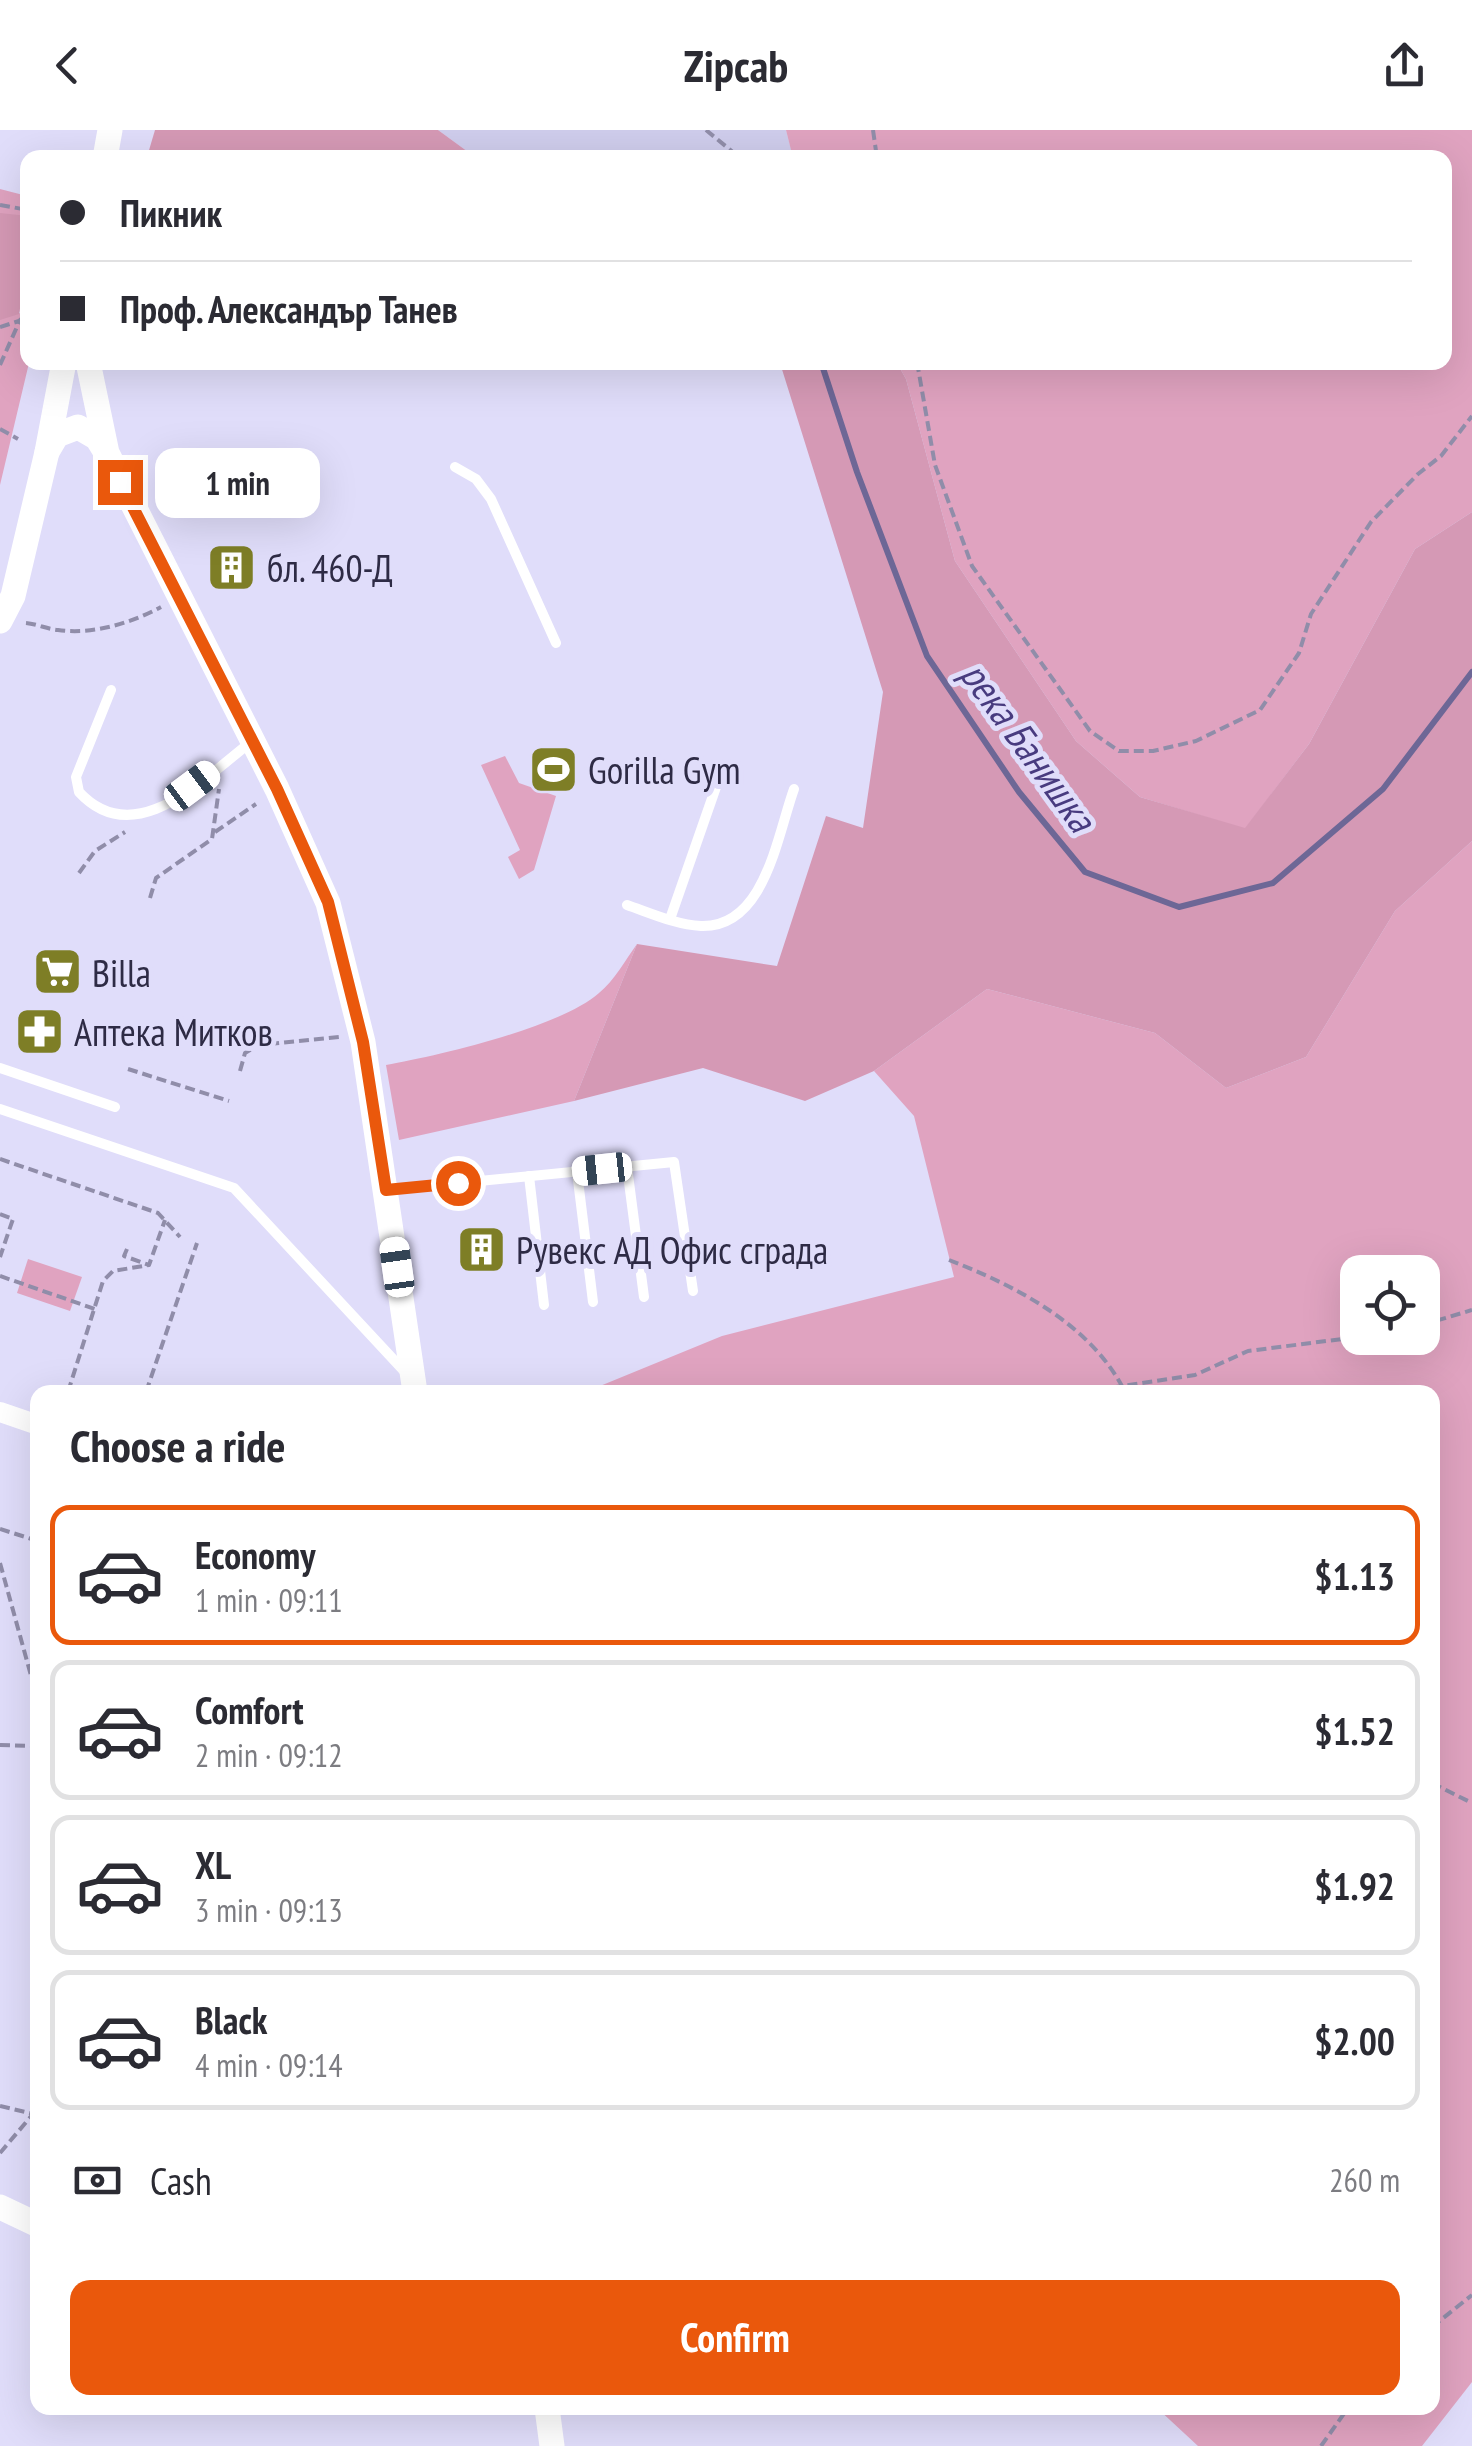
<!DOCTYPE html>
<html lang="en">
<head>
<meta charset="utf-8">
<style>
	body { margin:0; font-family:"PT Sans Narrow",sans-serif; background:#f2f2f3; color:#2b2b33; height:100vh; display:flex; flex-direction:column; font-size:38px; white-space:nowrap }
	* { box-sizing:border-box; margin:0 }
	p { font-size:32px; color:#7c7c81 }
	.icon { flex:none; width:55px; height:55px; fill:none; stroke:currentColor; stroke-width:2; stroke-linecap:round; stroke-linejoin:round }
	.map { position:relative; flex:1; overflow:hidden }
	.details { position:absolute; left:30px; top:1255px; width:1410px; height:1030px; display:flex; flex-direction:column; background:#fff; border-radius:20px; box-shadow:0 10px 40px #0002 }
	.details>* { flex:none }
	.guide { position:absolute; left:20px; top:20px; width:1432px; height:220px; border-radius:20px; box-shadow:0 10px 40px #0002; display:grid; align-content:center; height:220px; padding:0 40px; background:#fff }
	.buttons { position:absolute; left:1340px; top:1125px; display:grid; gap:20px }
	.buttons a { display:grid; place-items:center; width:100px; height:100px; border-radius:20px; background:#fff; box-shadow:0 10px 40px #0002; font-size:50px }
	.end { position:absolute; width:45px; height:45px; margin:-22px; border:12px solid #ea580c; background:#fff; box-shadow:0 0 0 5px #fff }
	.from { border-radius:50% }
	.bubble { position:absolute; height:70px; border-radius:20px; background:#fff; box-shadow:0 10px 40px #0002; font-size:32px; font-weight:700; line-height:70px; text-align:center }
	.car { position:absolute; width:30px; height:60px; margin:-30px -15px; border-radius:12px; box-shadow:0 0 8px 2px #0007; background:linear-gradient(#fff 24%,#345 0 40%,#fff 0 76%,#345 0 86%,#fff 0) }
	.guide b { display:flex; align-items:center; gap:35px; height:95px; font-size:38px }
	.guide b+b { border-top:2px solid #e1e1e2 }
	.guide i { width:25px; height:25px; background:#2b2b33 }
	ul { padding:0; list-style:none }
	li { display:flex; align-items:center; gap:30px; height:140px; margin:0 20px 15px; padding:0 20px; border:5px solid #e1e1e2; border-radius:20px }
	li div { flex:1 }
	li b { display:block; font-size:38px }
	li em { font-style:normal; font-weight:700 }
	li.selected { border-color:#ea580c }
	li>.icon { width:90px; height:90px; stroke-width:1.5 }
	h2 { padding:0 40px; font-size:45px; line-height:120px }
	.pay { display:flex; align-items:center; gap:25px; height:110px; padding:0 40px; font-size:38px }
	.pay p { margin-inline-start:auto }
	.primary-button { display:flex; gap:20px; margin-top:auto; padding:20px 40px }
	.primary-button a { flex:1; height:115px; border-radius:20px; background:#ea580c; color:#fff; font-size:40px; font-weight:700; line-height:115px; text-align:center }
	header { display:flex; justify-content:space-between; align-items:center; height:130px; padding:0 40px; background:#fff; font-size:45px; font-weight:700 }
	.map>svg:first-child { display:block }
	.built { fill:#cfcdec }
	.green { fill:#e0a3c0; fill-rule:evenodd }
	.forest { fill:#d599b5 }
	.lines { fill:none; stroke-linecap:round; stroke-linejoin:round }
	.stream { stroke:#6d6796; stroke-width:6 }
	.path { stroke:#908da9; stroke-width:4; stroke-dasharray:10 5; stroke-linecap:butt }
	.service { stroke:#fff; stroke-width:10 }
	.minor { stroke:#fff; stroke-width:20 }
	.tertiary { stroke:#fff; stroke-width:25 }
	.route { stroke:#ea580c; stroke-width:12 }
	.labels { text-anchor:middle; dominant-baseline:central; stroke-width:10; stroke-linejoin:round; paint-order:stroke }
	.poi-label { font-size:38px; fill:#2e2b45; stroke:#e0ddfa; text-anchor:start }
	.water-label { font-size:40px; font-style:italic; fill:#483b7f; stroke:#e0ddfa }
</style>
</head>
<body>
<header><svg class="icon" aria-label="back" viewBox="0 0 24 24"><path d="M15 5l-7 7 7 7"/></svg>Zipcab<svg class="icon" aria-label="share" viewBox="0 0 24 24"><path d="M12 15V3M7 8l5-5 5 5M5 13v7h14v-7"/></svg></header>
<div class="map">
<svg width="1472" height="2316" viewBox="0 0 1472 2316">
	<rect width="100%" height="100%" fill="#e0ddfa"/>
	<!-- built -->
	<polygon class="built" points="438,0 786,0 793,27 475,27"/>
	<!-- green -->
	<g class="green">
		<polygon points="786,0 1472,0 1472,382 1415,419 1309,614 1245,699 1140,667 1076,611 955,431 906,249 897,233 1445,232 1445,28 793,28"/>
		<polygon points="0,59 27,66 27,139 19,183 27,186 29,233 0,355"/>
		<polygon points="505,626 519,653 556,666 534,740 519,749 508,727 520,720 481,635"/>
		<path d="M1472,711V2252L1422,2316H1198L1157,2278H1432V1262H600V1256L722,1206L954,1147L914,986L874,941L987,859L1155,903L1226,958L1306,927L1395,781ZM1358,1142H1422V1208H1358Z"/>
		<path d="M637,814L574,971L399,1010L386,935C438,926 561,897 599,863C614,851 626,829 637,814Z"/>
		<polygon points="28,1129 82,1147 70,1181 17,1163"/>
	</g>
	<!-- forest -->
	<g class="forest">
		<polygon points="155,0 438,0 475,27 147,27"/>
		<polygon points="0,83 28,86 27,139 19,184 0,190"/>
		<polygon points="780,233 897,233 906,249 955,431 1076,611 1140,667 1245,698 1309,614 1415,419 1472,382 1472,711 1395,781 1306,927 1226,958 1155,903 987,859 874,941 805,971 703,938 574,971 637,814 777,836 826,686 863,698 883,562"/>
	</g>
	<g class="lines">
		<!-- stream -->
		<polyline class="stream" points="821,232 857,342 927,526 1019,662 1085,742 1179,777 1273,753 1383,659 1472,542"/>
		<!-- path -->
		<g class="path">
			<polyline points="706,0 740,28"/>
			<polyline points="873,0 877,28"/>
			<polyline points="0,75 28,80"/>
			<polyline points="0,197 19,191"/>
			<polyline points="917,232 935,335 972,436 1090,601 1119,621 1153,621 1196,611 1260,580 1299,523 1311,484 1371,392 1418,344 1441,326 1472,286"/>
			<polyline points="0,235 20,190 28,183"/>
			<polyline points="0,299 18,309"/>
			<path d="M26,493C37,494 47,499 58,500C93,505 131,493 161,477"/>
			<polyline points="215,702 256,674"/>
			<polyline points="79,743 95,721 125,702"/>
			<polyline points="150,768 156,748 212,709 219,659"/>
			<polyline points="128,939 229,971"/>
			<polyline points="240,941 245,923 259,915 339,907"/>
			<polyline points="0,1029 158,1083 180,1107"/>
			<polyline points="0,1084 13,1089 0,1127"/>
			<polyline points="127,1119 124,1126 149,1135 165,1090"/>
			<path d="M949,1130C1016,1156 1092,1195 1125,1262"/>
			<polyline points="0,1146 95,1179"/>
			<polyline points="1422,1195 1472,1180"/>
			<polyline points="68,1262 103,1151 113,1141 149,1135"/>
			<polyline points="146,1262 197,1113"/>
			<polyline points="1083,1262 1195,1245 1248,1221 1358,1207"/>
			<polyline points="0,1399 38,1411"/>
			<polyline points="0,1433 38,1571"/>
			<polyline points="0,1615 38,1616"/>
			<polyline points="1432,1653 1472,1673"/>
			<polyline points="0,1976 38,1985"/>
			<polyline points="0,2023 33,1984 38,1972"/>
			<polyline points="1432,2197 1472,2165"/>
			<polyline points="1321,2316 1348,2278"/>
		</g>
		<!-- service -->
		<g class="service">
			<polyline points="455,337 476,349 491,369 556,513"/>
			<path d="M111,560L76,647L79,662C135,723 205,647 251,612"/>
			<path d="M627,775C650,783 677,795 701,796C765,798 777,706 794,659"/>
			<polyline points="670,789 723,637"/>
			<polyline points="0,938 115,977"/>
			<polyline points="0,979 234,1058 406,1243"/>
			<polyline points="627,1037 644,1167"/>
			<polyline points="577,1042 593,1172"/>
			<polyline points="529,1046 544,1175"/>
			<polyline points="387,1060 674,1032 693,1161"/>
			<polyline points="549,2280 581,2278"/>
		</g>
		<!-- minor -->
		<polyline class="minor" points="0,1282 38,1295"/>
		<!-- tertiary -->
		<g class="tertiary">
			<polyline points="105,28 110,0"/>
			<polyline points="88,232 107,323 277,659 328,773 363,912 415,1262"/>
			<polyline points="47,322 57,305 78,297 97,308 105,321"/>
			<polyline points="0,491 13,466 47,322 64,232"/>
			<polyline points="0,2077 38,2095"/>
			<polyline points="547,2278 552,2316"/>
		</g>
	</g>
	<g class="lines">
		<!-- route -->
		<polyline class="route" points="120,352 277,659 328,772 363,912 386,1060 458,1053"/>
	</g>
	<!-- icons -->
	<defs>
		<symbol id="building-square" viewBox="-11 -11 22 22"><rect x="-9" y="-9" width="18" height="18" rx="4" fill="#7e7e26" stroke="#e0ddfa"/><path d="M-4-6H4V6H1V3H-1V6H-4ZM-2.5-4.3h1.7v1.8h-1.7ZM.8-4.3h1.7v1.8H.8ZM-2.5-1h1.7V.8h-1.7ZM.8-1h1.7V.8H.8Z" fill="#fff"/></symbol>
		<symbol id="stadium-square" viewBox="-11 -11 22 22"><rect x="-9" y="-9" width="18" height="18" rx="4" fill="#7e7e26" stroke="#e0ddfa"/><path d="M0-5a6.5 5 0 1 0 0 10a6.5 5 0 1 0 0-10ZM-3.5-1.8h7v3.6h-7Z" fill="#fff"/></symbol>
		<symbol id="supermarket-square" viewBox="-11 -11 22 22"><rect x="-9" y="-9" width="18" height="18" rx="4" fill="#7e7e26" stroke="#e0ddfa"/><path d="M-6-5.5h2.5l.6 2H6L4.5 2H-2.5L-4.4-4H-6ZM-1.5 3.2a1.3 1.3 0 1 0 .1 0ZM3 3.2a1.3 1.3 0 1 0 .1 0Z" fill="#fff"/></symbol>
		<symbol id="pharmacy-square" viewBox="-11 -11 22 22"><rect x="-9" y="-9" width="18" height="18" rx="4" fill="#7e7e26" stroke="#e0ddfa"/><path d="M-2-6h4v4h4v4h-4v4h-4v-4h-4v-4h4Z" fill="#fff"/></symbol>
	</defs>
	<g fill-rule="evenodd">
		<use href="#building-square" x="204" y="410" width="55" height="55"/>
		<use href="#stadium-square" x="526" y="612" width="55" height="55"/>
		<use href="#supermarket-square" x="30" y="814" width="55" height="55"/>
		<use href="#pharmacy-square" x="12" y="874" width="55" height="55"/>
		<use href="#building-square" x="454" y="1092" width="55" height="55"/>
	</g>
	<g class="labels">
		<!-- poi labels -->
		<g class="poi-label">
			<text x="267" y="437">бл. 460-Д</text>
			<text x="588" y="639">Gorilla Gym</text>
			<text x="92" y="842">Billa</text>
			<text x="74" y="901">Аптека Митков</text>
			<text x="516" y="1119">Рувекс АД Офис сграда</text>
		</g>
		<!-- water labels -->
		<g class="water-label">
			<text transform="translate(1029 616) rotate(54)">река Банишка</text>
		</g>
	</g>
</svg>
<div class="buttons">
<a><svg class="icon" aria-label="locate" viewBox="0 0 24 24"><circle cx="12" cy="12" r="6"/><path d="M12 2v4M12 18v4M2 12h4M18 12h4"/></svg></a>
</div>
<i class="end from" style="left:458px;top:1053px"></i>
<i class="end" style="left:120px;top:352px"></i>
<div class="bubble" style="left:155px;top:318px;width:165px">1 min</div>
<i class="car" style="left:192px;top:656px;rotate:53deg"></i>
<i class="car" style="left:602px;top:1039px;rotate:264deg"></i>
<i class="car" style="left:397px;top:1137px;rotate:352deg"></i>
<div class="guide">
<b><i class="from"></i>Пикник</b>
<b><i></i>Проф. Александър Танев</b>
</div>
<section class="details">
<h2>Choose a ride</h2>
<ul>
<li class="selected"><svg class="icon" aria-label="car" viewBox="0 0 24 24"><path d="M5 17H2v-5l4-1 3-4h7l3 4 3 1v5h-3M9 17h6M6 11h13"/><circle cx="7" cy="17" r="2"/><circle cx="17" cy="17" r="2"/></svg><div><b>Economy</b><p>1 min · 09:11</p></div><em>$1.13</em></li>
<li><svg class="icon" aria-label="car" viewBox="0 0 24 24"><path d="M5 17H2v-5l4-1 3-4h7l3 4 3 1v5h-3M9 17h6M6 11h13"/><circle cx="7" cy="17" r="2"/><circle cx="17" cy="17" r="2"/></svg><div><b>Comfort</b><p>2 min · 09:12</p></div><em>$1.52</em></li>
<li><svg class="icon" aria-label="car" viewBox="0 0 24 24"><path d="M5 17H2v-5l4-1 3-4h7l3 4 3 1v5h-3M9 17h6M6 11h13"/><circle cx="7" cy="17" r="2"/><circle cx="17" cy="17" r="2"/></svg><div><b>XL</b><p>3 min · 09:13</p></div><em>$1.92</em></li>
<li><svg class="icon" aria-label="car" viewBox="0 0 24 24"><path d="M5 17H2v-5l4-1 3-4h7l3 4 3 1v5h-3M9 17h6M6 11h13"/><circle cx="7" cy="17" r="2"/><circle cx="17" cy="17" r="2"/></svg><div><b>Black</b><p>4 min · 09:14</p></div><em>$2.00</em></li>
</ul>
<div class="pay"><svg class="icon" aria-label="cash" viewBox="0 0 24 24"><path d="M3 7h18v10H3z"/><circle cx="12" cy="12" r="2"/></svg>Cash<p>260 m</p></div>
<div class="primary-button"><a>Confirm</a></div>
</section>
</div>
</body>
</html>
